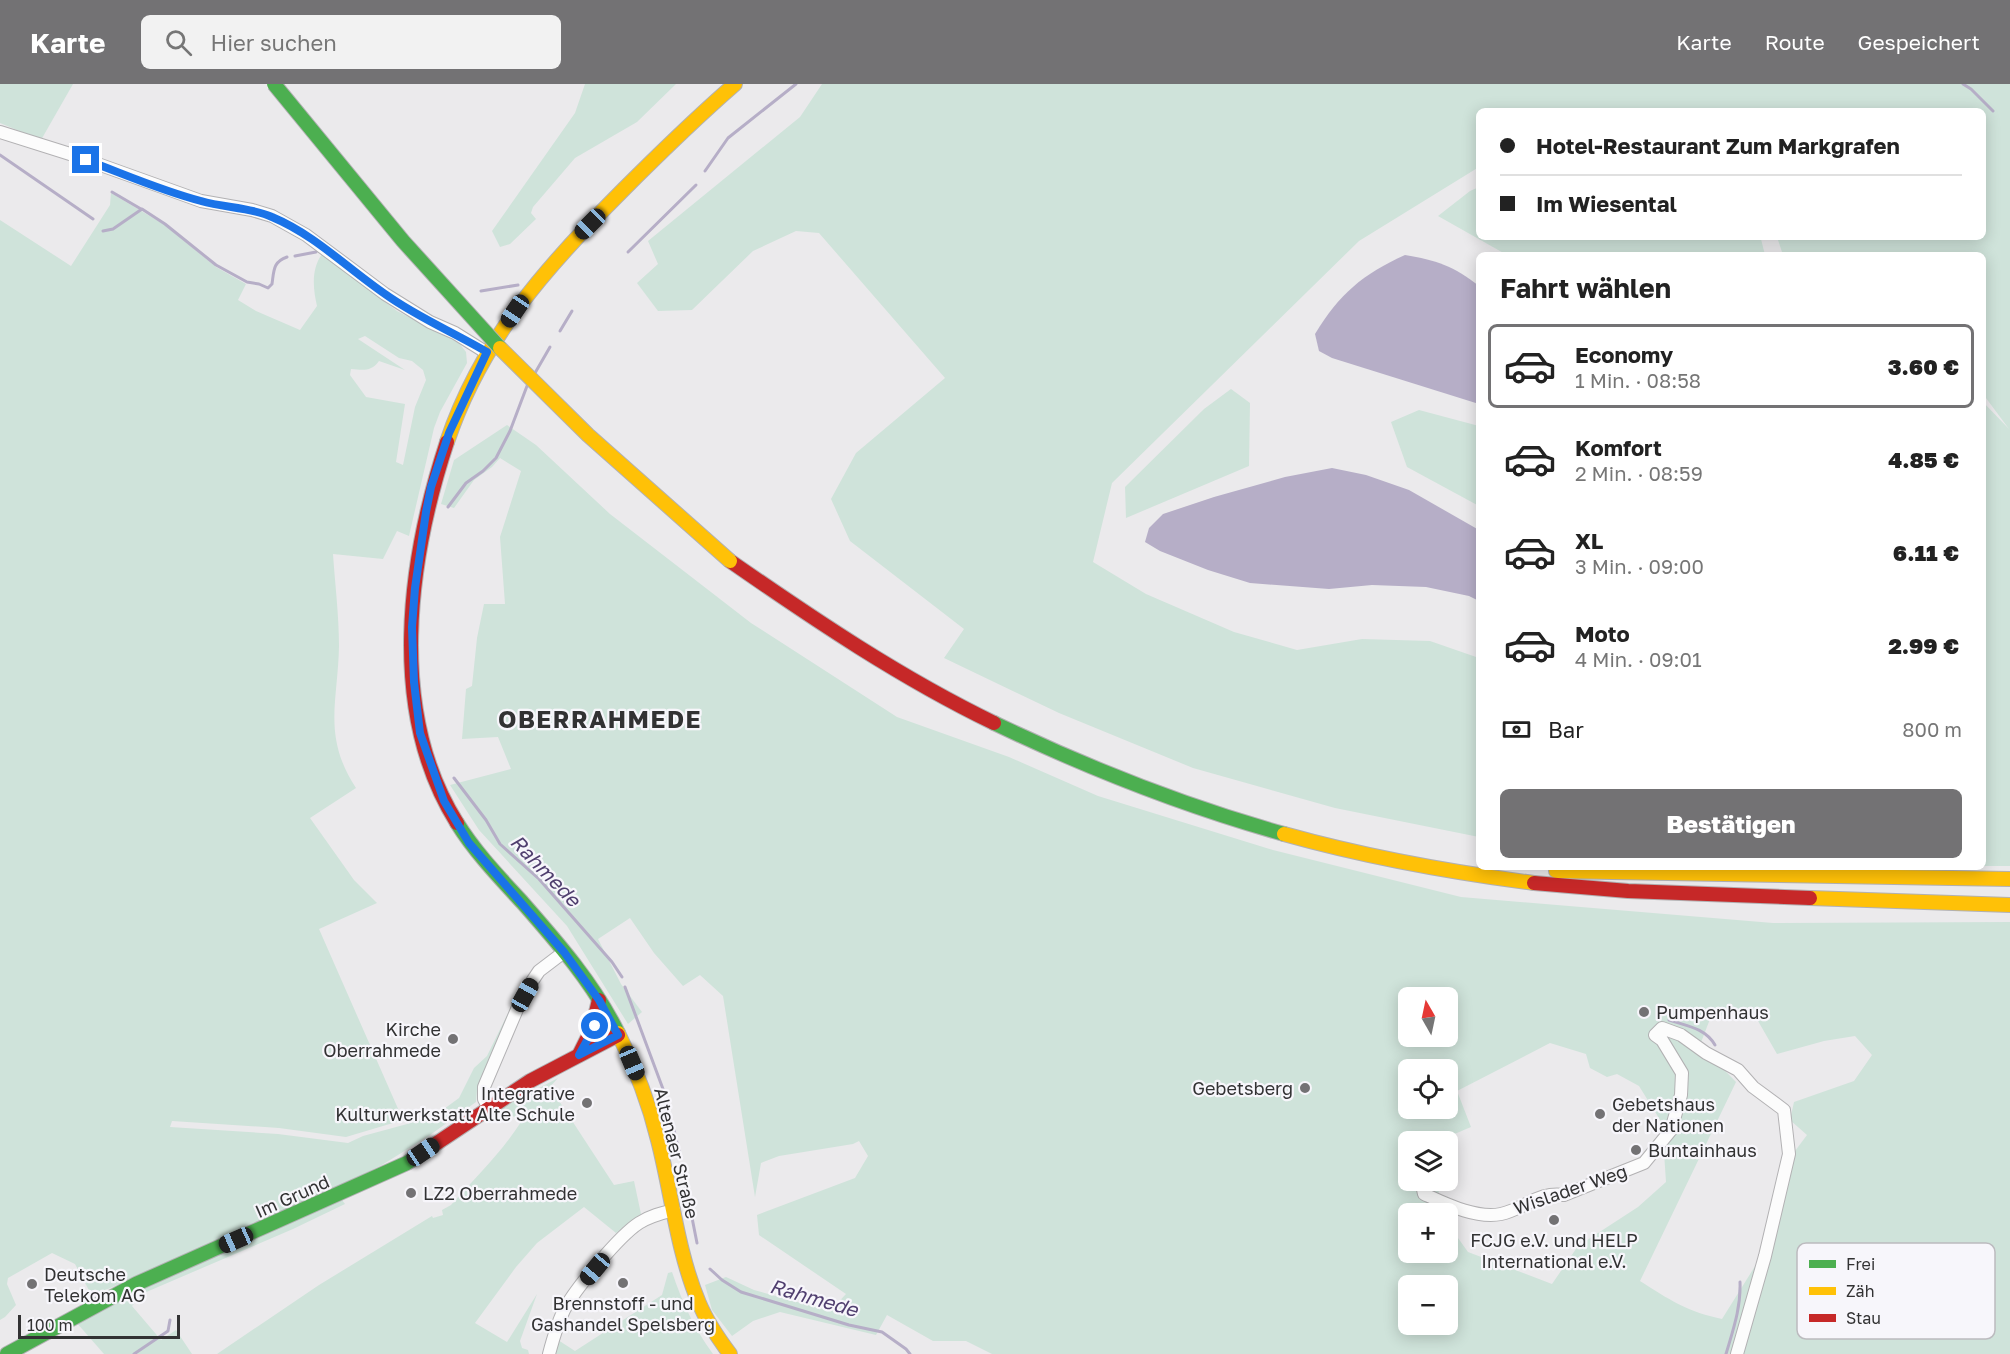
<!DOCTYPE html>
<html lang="de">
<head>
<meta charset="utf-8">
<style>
	body { margin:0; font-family:"Golos Text",sans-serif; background:#f2f2f2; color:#222; height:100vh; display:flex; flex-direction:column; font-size:22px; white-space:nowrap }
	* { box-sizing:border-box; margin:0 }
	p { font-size:20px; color:#767676 }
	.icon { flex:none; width:33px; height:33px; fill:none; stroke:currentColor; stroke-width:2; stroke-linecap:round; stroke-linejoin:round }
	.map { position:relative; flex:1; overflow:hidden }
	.details { position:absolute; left:1476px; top:168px; width:510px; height:618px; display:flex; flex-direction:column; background:#fff; border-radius:9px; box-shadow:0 3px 15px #0003 }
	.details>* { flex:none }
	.guide { position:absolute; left:1476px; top:24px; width:510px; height:132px; border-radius:9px; box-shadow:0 3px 15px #0003; display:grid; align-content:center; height:132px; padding:0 24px; background:#fff }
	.needle { width:39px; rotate:351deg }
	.buttons { position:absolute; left:1398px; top:903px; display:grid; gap:12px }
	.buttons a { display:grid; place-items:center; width:60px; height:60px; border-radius:9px; background:#fff; box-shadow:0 3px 15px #0003; font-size:30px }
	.scale { position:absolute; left:18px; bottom:15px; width:162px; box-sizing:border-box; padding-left:6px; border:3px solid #323233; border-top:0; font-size:16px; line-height:21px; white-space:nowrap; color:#323233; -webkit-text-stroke:4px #f7f6fb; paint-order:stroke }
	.end { position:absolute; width:27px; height:27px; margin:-14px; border:8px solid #1a73e8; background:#fff; box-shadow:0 0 0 3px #fff }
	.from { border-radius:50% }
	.car { position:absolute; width:18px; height:36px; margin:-18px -9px; border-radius:8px; box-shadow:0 0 4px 2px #0007; background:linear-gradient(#222 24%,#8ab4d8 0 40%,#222 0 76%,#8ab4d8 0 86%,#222 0) }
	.guide b { display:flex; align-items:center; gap:21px; height:57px; font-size:22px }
	.guide b+b { border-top:2px solid #e0e0e0 }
	.guide i { width:15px; height:15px; background:#222 }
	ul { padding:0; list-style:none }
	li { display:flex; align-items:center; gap:18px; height:84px; margin:0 12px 9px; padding:0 12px; border:3px solid transparent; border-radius:9px }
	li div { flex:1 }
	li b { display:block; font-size:22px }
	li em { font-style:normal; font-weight:800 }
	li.selected { border-color:#737274 }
	li>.icon { width:54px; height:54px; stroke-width:1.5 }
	h2 { padding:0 24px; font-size:27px; line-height:72px }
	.pay { display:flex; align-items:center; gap:15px; height:66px; padding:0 24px; font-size:22px }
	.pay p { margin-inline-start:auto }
	.button { display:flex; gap:12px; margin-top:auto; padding:12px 24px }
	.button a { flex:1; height:69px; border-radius:9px; background:#737274; color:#fff; font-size:24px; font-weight:800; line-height:69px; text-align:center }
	header { display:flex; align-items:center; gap:36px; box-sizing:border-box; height:84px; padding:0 30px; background:#737274; color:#fff }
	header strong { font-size:28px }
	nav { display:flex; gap:33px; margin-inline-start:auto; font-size:21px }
	.search { width:420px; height:54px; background:#f2f2f2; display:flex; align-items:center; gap:15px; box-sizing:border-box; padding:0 21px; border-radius:9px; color:#767676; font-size:22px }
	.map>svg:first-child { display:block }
	.green { fill:#cfe3da; fill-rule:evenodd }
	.water { fill:#b6aec7 }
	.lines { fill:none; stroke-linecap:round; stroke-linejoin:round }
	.stream { stroke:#b6aec7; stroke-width:3 }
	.street-casing { stroke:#b2b1b3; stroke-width:14 }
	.fast-casing { stroke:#b2b1b3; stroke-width:16 }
	.slow-casing { stroke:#b2b1b3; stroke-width:16 }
	.jam-casing { stroke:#b2b1b3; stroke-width:16 }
	.street { stroke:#fcfcfc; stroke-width:12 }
	.fast { stroke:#4caf50; stroke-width:14 }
	.slow { stroke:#ffc107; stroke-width:14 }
	.jam { stroke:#c62828; stroke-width:14 }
	.fast-bridge-casing { stroke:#b2b1b3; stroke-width:16; stroke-linecap:butt }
	.slow-bridge-casing { stroke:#b2b1b3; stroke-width:16; stroke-linecap:butt }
	.fast-bridge { stroke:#4caf50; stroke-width:14 }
	.slow-bridge { stroke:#ffc107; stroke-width:14 }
	.route { stroke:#1a73e8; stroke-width:8 }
	.poi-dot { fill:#737274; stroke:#f7f6fb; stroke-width:2 }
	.labels { text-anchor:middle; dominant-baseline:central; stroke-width:4.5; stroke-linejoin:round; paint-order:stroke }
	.poi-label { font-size:18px; fill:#323233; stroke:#f7f6fb; text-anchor:start }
	.street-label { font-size:18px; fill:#323233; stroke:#f7f6fb }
	.water-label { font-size:20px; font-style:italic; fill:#503f6f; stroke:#f7f6fb }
	.district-label { font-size:24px; font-weight:bold; letter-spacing:1.5px; fill:#323233; stroke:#f7f6fb }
	.key { fill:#f7f6fb; stroke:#bcbbbf; stroke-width:1.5 }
	.key-label { font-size:16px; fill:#323233 }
</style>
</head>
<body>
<header>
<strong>Karte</strong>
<div class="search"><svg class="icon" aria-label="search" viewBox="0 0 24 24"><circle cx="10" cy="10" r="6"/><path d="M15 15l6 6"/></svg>Hier suchen</div>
<nav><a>Karte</a><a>Route</a><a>Gespeichert</a></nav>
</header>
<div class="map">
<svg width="2010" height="1270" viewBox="0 0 2010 1270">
	<rect width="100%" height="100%" fill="#ebeaec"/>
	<!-- green -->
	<g class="green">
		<polygon points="0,0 73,0 41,56 0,39"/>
		<polygon points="585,0 676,0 637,38 575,74 533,123 531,129 536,135 510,160 500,163 492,147 575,29"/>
		<polygon points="822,0 2010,0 2010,782 1983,782 1983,318 2009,345 1983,310 1983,171 1783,171 1777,153 1983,153 1983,27 1479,27 1479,83 1359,157 1112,399 1093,478 1146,510 1234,548 1297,566 1362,555 1430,557 1479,574 1479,753 1335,724 1193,684 1059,629 944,574 964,545 850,457 831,415 856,369 945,294 819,149 796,147 753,167 692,226 658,227 637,199 658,180 648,157 800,33"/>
		<polygon points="1479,103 1479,153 1757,153 1761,155 1765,171 1507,171 1438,132 1470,107"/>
		<path d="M111,109L165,141L216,183L246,200L238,216L256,227L300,246L317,222C313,205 311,185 322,170L397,227L459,259L466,268L467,279L440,328L434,344L409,452L397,447L383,475L333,470C335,500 339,531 339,562C338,618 322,652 356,704L310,734L354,796L377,819L319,845L403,1036L346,1053L279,1044L172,1037L170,1043L278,1050L348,1059L363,1052L433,1033L459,1014L474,984L487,972L511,923L477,1006L476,1018L430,1051L382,1081L319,1112L92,1212L75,1180L52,1169L8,1194L7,1200L16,1221L5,1233L0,1236V136L71,182L110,121ZM365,252L399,274L412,277L423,286L426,296L415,323L403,381L396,378L405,320L366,313L350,291L351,285C363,286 371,288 379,277L405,286L358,255Z"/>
		<polygon points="1231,305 1250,319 1249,382 1126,434 1125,403 1204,325"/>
		<polygon points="1419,326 1479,342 1479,422 1407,383 1391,338"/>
		<path d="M507,341L536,361L610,430L751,539L897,633L1009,673L1098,712L1273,766L1461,813L1773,839L2010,838V1270H1742L1792,1071L1807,1051L1790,1036L1794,1018L1854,997L1872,971L1855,952L1824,957L1777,970L1750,923L1710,935L1700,961L1736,998L1640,1197C1668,1215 1688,1228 1722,1235L1762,1171L1733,1270H992L966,1257H933L887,1231L876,1251L780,1228L753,1237L732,1252L712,1226L705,1201L726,1193L754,1206L830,1227L846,1210L759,1151L757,1131L855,1094L868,1072L859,1057L853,1060L779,1072L761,1079L755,1113L723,912L700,891L683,902L654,869L630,834L598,855L621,900L642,928L628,940L567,842L479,746L450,701L511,685L498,653L462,655L466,605L472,602L477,554L484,520H505L500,453L521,387L500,374L492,383L474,396L454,424L441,420L454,376ZM1408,914H1448V952H1408ZM1550,959L1586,970L1590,984L1607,993L1617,990L1639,1002L1662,1039L1666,1098L1638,1123L1578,1162L1552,1200L1468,1168L1448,1140V1168H1408V1130L1440,1129L1438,1097L1408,1096V1058L1438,1057L1471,1043L1457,1007ZM1408,986H1448V1024H1408ZM1408,1202H1448V1240H1408Z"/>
		<path d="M558,994L550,1003L614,1101L634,1097L641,1130L616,1149L584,1123L537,1159L516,1183L475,1239L507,1258L537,1210L520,1257L522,1264L528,1266L529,1270H217L319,1201L432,1132L433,1134L443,1131L442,1126L451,1121C475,1094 501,1069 521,1038L502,1024Z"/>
		<polygon points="342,1116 345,1120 293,1145 144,1209 132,1222 161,1256 176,1246 192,1270 104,1270 76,1238 126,1212"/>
		<path d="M672,1188C682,1218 694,1244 713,1270H555L558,1256L575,1267L662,1211L668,1189Z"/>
	</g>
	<!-- water -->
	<g class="water">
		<path d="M1405,171C1436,176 1454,182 1479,202V320L1332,274L1319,267L1315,250C1339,210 1363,190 1405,171Z"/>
		<polygon points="1332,384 1366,391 1409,406 1479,446 1479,517 1469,512 1426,503 1372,501 1329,505 1250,499 1208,486 1160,467 1145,458 1149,444 1163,430 1214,413 1285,393"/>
	</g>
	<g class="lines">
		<!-- stream -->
		<g class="stream">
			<polyline points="1963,0 1971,5 1993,27"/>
			<polyline points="0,71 93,135"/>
			<polyline points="705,87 728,54 796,0"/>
			<polyline points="112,108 141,125"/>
			<path d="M103,147L113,145L142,125L165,140L216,181L247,198L259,200L268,204L272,200C274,186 273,178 287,173"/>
			<polyline points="628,168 696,101"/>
			<polyline points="295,172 316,168"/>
			<polyline points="481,207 518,201"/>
			<polyline points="560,247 572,227"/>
			<polyline points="535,289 550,263"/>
			<polyline points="448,423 466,399 483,387 496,374 510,347 527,302"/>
			<polyline points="454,694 486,736 500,760 539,795 612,878 622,893"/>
			<polyline points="625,903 663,1005"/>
			<path d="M1669,936C1687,942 1705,944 1715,961"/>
			<polyline points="674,1046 679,1067"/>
			<polyline points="682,1083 697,1159"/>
			<polyline points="710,1185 722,1196 741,1208 849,1241 882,1248 906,1265 910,1270"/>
			<polyline points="134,1270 168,1247 170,1236"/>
			<path d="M1726,1270C1733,1246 1741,1224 1740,1198"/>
		</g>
		<defs>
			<g id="street">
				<polyline points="0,48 70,70 201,117 252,126 272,132 306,151 385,210 430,238 455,249 487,269"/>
				<polyline points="489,1024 484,1015 484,1003 518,923 531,899 539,887 564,868"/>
				<polyline points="1438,1058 1438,1057"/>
				<path d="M1421,1096L1424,1110C1446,1120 1476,1135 1501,1130C1524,1125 1539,1107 1564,1111L1644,1079L1671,1046L1681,1011L1682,989L1662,956L1655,951L1662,944L1681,951L1706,969L1738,986L1753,1003L1784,1026L1789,1070L1765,1172L1737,1270"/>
				<path d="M549,1270C553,1255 557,1240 564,1226C575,1205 619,1152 639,1139C650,1132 662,1129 674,1126"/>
			</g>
			<g id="fast">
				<path d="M994,639C1088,684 1184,722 1284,750"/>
				<path d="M457,739C475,768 499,793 522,818C558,859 594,900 618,949"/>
				<polyline points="7,1270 136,1200 407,1079 416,1073"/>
			</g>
			<g id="slow">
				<path d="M447,358C482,254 547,182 623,106C659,70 696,34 735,0"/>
				<path d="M1284,750C1366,773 1449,788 1534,799"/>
				<polyline points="1556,787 2010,795"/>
				<polyline points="1810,814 2010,821"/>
				<path d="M618,949C635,983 649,1019 658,1056C672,1110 677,1167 699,1219C707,1238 718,1254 730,1270"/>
			</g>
			<g id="jam">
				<path d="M447,358C408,477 387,627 457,739"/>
				<path d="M730,477C815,536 901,594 994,639"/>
				<polyline points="1534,799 1628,807 1810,814"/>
				<polyline points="579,971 592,945 599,916"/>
				<polyline points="416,1073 530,997 618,951"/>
			</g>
		</defs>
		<!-- street casing -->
		<use href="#street" class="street-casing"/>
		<!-- fast casing -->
		<use href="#fast" class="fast-casing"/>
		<!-- slow casing -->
		<use href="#slow" class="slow-casing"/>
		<!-- jam casing -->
		<use href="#jam" class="jam-casing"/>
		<!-- street -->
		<use href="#street" class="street"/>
		<!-- fast -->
		<use href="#fast" class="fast"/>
		<!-- slow -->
		<use href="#slow" class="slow"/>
		<!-- jam -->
		<use href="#jam" class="jam"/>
		<defs>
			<polyline id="fast-bridge" points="274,0 403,157 500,264"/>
			<polyline id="slow-bridge" points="500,264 588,351 730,477"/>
		</defs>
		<!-- fast-bridge casing -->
		<use href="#fast-bridge" class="fast-bridge-casing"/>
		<!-- slow-bridge casing -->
		<use href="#slow-bridge" class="slow-bridge-casing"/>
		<!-- fast-bridge -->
		<use href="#fast-bridge" class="fast-bridge"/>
		<!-- slow-bridge -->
		<use href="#slow-bridge" class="slow-bridge"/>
	</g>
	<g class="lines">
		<!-- route -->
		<path class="route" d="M86,76C124,90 162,107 201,117C225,124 250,123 272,133C315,151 347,184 385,210C417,233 453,248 487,268L449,349L431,403L426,428L415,504L412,543L414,598L420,649L444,717L469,759L564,868L599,916L618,951L579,971L595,942"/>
	</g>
	<!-- markers -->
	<g class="poi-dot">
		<circle cx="1644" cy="928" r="6"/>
		<circle cx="453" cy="955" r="6"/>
		<circle cx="1305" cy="1004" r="6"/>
		<circle cx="587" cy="1019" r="6"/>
		<circle cx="1600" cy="1030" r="6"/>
		<circle cx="1636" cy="1066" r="6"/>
		<circle cx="411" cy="1109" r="6"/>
		<circle cx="1554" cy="1136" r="6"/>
		<circle cx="623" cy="1199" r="6"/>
		<circle cx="32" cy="1200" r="6"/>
	</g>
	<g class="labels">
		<!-- poi labels -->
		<g class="poi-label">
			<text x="1656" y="928">Pumpenhaus</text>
			<text x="441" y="945" text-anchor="end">Kirche<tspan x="441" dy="21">Oberrahmede</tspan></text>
			<text x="1293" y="1004" text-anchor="end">Gebetsberg</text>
			<text x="575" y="1009" text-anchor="end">Integrative<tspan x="575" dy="21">Kulturwerkstatt Alte Schule</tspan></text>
			<text x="1612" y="1020">Gebetshaus<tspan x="1612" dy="21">der Nationen</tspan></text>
			<text x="1648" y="1066">Buntainhaus</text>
			<text x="423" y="1109">LZ2 Oberrahmede</text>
			<text x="1554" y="1156" text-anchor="middle">FCJG e.V. und HELP<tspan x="1554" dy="21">International e.V.</tspan></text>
			<text x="44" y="1190">Deutsche<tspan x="44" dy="21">Telekom AG</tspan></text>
			<text x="623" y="1219" text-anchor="middle">Brennstoff - und<tspan x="623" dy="21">Gashandel Spelsberg</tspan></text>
		</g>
		<!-- street labels -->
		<g class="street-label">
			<text transform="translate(677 1069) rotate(76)">Altenaer Straße</text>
			<text transform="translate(1570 1105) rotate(-19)">Wislader Weg</text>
			<text transform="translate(292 1112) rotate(-24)">Im Grund</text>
		</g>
		<!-- water labels -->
		<g class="water-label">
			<text transform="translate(546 786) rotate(46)">Rahmede</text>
			<text transform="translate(814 1213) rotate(16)">Rahmede</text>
		</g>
		<!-- district labels -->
		<g class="district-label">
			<text x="600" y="634">OBERRAHMEDE</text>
		</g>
	</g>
	<!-- legend -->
	<rect x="1797" y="1159" width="198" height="96" rx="9" class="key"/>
	<rect x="1809" y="1176" width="27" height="8" fill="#4caf50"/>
	<rect x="1809" y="1203" width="27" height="8" fill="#ffc107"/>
	<rect x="1809" y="1230" width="27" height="8" fill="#c62828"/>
	<g class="key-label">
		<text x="1846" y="1186">Frei</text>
		<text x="1846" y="1213">Zäh</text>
		<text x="1846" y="1240">Stau</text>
	</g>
</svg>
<div class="buttons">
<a><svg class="needle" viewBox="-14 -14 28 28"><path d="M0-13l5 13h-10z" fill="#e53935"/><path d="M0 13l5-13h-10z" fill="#767676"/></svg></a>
<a><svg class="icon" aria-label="locate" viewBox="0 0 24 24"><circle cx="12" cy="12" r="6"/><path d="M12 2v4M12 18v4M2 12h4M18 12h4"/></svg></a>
<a><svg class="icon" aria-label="layers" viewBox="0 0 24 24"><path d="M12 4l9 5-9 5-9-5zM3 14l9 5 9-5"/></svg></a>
<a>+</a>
<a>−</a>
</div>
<div class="scale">100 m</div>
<i class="end from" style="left:595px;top:942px"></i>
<i class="end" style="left:86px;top:76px"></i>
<i class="car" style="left:590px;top:140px;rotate:225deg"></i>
<i class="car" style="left:515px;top:227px;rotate:214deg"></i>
<i class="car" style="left:525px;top:911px;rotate:29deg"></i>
<i class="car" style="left:632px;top:979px;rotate:157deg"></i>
<i class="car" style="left:423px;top:1068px;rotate:56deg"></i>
<i class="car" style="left:236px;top:1156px;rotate:246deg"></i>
<i class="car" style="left:595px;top:1185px;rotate:220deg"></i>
<div class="guide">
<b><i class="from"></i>Hotel-Restaurant Zum Markgrafen</b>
<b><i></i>Im Wiesental</b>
</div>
<section class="details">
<h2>Fahrt wählen</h2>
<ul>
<li class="selected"><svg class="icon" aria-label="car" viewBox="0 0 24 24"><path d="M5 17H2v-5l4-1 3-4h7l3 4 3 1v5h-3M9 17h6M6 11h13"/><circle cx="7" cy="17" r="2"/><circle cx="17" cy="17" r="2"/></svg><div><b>Economy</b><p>1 Min. · 08:58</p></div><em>3.60 €</em></li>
<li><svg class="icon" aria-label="car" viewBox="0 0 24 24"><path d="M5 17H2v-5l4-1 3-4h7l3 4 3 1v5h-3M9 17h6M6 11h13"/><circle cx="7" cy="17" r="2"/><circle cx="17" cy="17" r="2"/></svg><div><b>Komfort</b><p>2 Min. · 08:59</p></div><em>4.85 €</em></li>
<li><svg class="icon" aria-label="car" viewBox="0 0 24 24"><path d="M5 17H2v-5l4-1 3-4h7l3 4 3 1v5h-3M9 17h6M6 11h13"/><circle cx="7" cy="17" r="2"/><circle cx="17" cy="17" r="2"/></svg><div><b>XL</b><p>3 Min. · 09:00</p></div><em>6.11 €</em></li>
<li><svg class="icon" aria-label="car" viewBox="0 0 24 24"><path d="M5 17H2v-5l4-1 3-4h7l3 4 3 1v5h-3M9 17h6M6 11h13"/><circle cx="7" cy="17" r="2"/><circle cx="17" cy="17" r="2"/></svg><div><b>Moto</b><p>4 Min. · 09:01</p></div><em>2.99 €</em></li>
</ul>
<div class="pay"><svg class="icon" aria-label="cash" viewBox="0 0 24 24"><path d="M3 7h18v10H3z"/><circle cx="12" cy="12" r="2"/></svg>Bar<p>800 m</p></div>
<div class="button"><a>Bestätigen</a></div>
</section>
</div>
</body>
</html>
